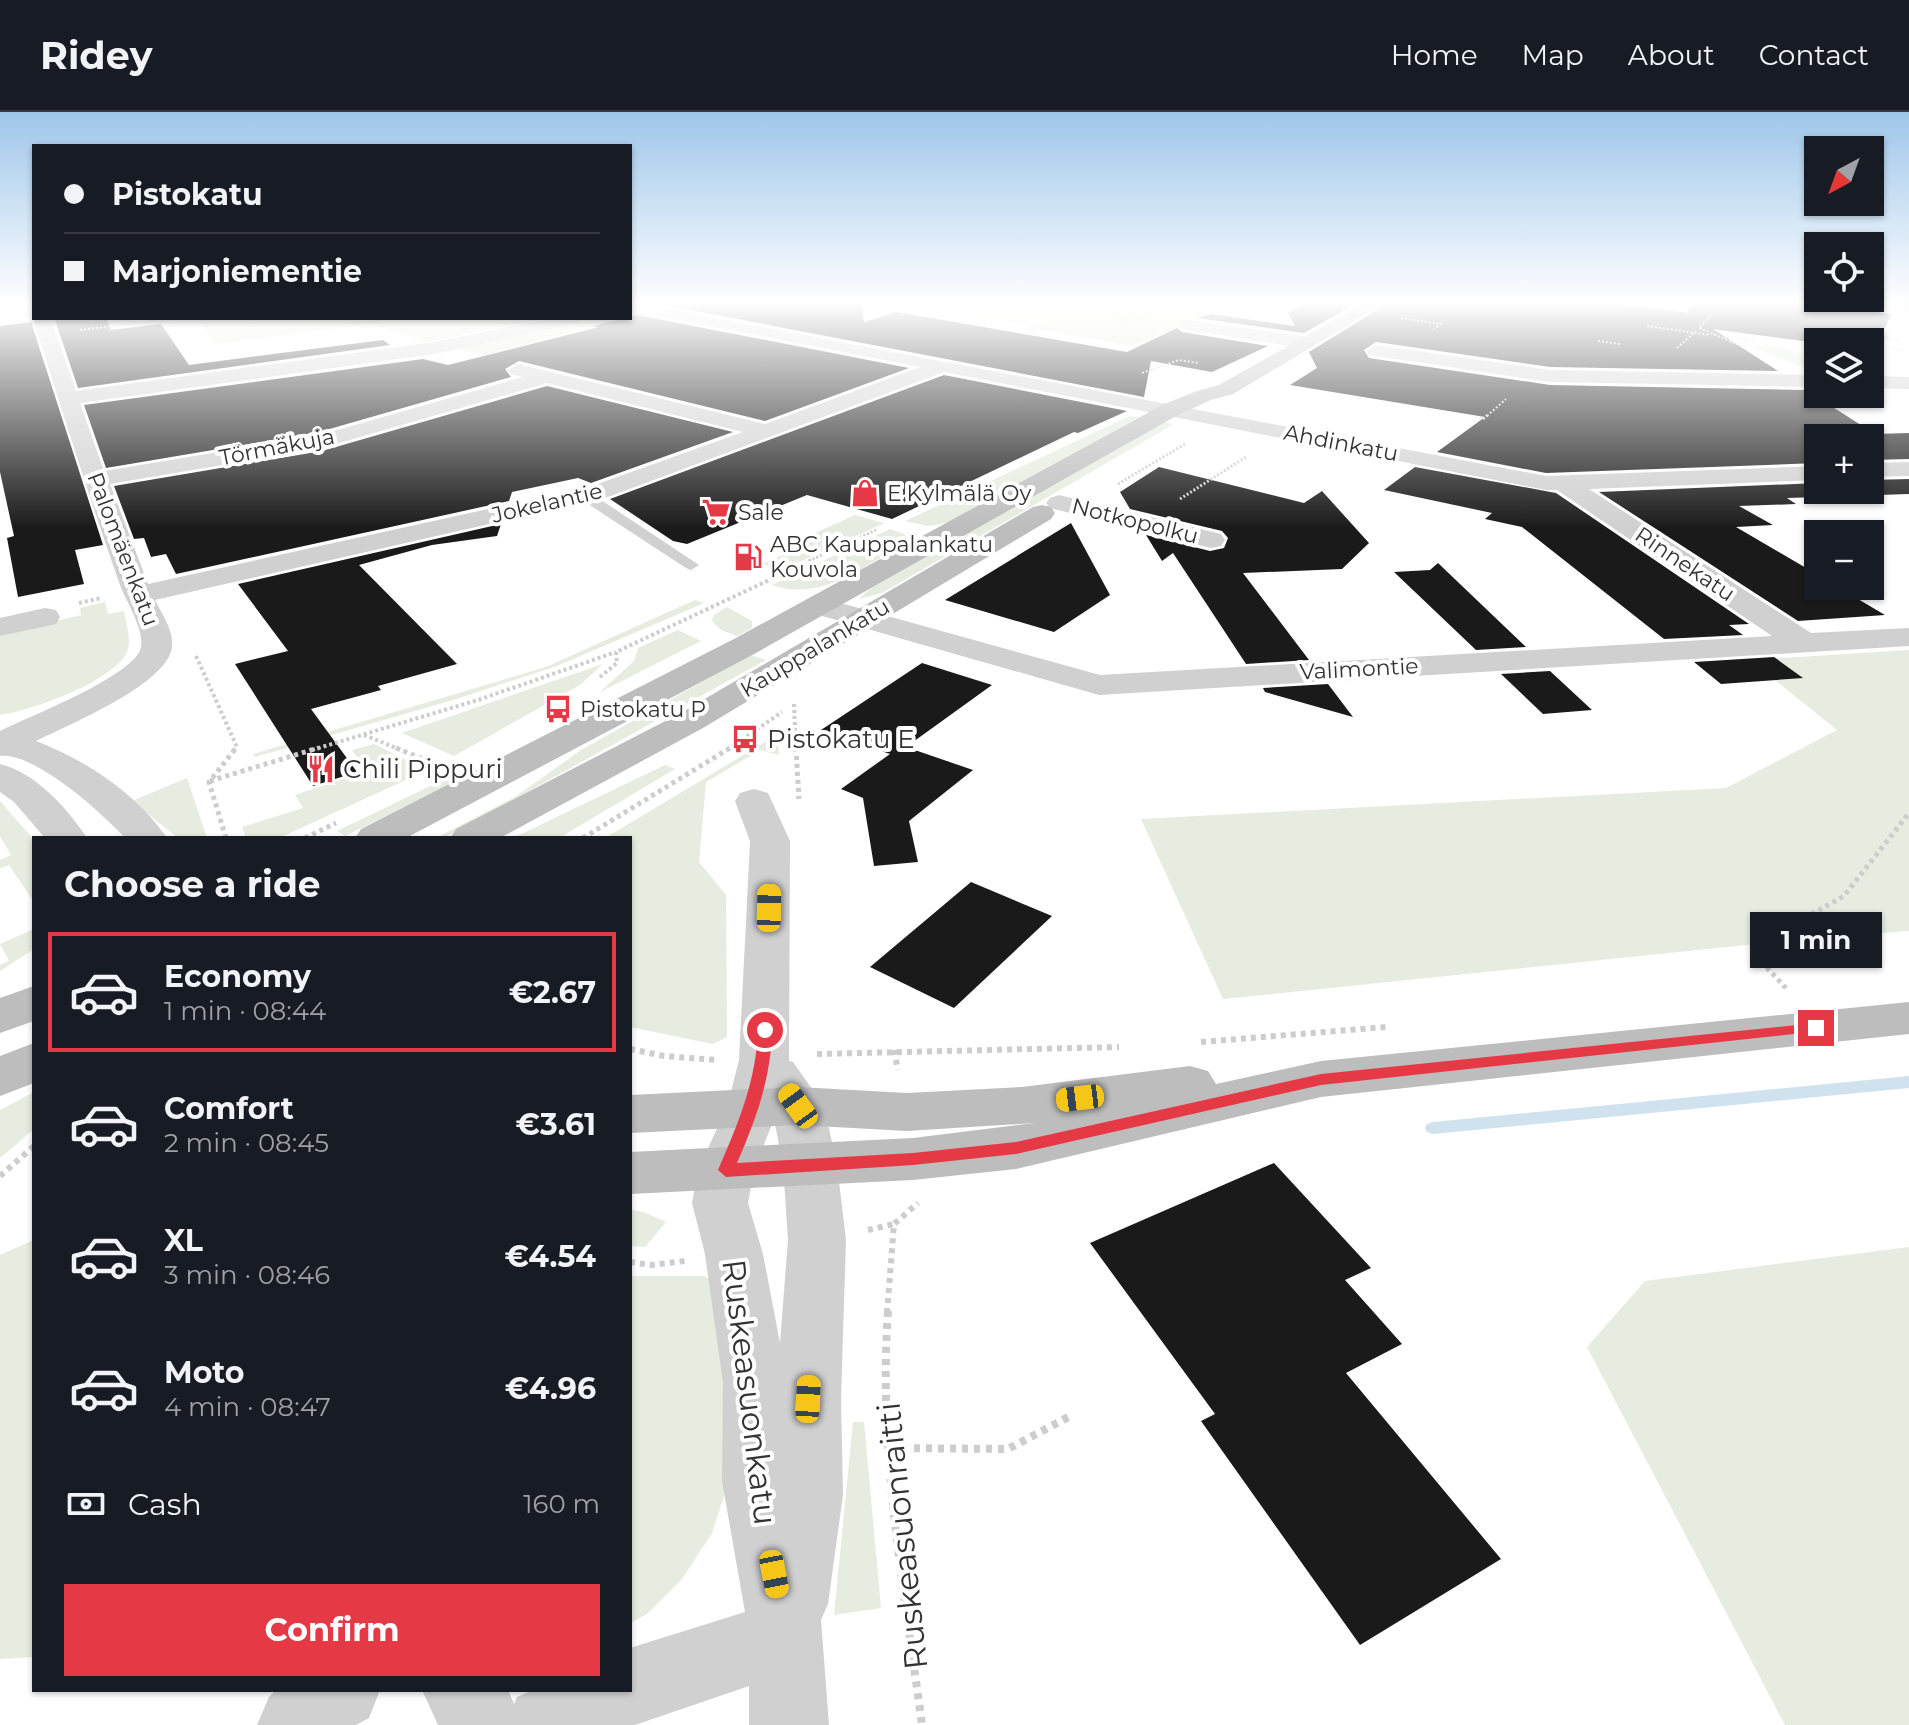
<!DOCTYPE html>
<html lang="en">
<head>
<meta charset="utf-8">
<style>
	body { margin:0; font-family:Montserrat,sans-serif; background:#242831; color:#f1f3f6; height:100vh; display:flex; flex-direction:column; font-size:30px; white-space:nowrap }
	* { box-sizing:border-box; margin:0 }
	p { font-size:26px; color:#9ea1a6 }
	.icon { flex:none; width:44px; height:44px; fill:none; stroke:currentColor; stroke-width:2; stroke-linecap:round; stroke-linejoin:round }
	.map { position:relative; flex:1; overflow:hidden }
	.panel { position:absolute; left:32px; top:724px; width:600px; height:856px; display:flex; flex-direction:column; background:#171b24; border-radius:0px; box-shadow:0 2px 6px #0004 }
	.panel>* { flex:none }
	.top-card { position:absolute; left:32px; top:32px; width:600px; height:176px; border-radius:0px; box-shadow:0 2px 6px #0004; display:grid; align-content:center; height:176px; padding:0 32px; background:#171b24 }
	.needle { width:52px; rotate:221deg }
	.fabs { position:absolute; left:1804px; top:24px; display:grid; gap:16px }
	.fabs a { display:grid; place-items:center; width:80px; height:80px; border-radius:0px; background:#171b24; box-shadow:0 2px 6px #0004; font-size:40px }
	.end { position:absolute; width:36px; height:36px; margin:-18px; border:10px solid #e63946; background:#fff; box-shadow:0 0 0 4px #fff }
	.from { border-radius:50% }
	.bubble { position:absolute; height:56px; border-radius:0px; background:#171b24; box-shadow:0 2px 6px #0004; font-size:26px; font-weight:700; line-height:56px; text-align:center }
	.car { position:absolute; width:24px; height:48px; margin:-24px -12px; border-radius:10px; box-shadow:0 0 6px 2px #0007; background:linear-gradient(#f5c518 24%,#345 0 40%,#f5c518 0 76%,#345 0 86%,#f5c518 0) }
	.top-card b { display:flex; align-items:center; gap:28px; height:76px; font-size:30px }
	.top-card b+b { border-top:2px solid #363941 }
	.top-card i { width:20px; height:20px; background:#f1f3f6 }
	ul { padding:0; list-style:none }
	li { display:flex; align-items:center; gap:24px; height:120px; margin:0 16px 12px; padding:0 16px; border:4px solid transparent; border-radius:0px }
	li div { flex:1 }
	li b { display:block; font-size:30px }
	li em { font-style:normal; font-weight:700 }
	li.on { border-color:#e63946 }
	li>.icon { width:72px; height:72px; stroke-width:1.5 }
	h2 { padding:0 32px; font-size:36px; line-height:96px }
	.pay { display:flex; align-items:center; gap:20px; height:88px; padding:0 32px; font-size:30px }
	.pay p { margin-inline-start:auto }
	.button { display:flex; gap:16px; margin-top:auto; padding:16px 32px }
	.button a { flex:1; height:92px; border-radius:0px; background:#e63946; color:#fff; font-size:32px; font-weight:700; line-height:92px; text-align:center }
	header { display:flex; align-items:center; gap:48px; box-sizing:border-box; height:112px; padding:0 40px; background:#171b24; border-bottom:2px solid #363941 }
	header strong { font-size:38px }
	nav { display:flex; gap:44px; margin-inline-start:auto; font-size:28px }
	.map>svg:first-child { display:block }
	.green { fill:#e6ecdf }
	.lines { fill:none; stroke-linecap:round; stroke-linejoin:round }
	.stream { fill:#cfe2ee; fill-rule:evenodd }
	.building { fill:#1a1a1a }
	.path-far5 { stroke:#cdcdcd; stroke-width:2; stroke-dasharray:2 2; stroke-linecap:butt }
	.path-far4 { stroke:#cdcdcd; stroke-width:3; stroke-dasharray:2 2; stroke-linecap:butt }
	.path-far3 { stroke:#cdcdcd; stroke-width:4; stroke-dasharray:3 3; stroke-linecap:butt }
	.path-far2 { stroke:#cdcdcd; stroke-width:5; stroke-dasharray:4 4; stroke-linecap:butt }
	.path-far1 { stroke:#cdcdcd; stroke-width:6; stroke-dasharray:5 5; stroke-linecap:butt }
	.path { stroke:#cdcdcd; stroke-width:8; stroke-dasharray:6 6; stroke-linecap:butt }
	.lane { fill:#d0d0d0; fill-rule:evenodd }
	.street { fill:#d0d0d0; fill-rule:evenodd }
	.secondary { fill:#bdbdbd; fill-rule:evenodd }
	.primary { fill:#ababab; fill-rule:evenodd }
	.route { fill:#e63946 }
	.labels { text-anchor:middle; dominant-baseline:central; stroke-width:8; stroke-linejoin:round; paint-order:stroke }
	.far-street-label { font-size:22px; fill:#333; stroke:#fff }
	.far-poi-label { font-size:22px; fill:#333; stroke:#fff; text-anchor:start }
	.poi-label { font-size:26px; fill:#333; stroke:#fff; text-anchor:start }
	.near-street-label { font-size:32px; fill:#333; stroke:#fff }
</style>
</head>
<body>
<header>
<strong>Ridey</strong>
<nav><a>Home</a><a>Map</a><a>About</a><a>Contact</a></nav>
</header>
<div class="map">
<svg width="1909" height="1613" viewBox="0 0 1909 1613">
	<rect width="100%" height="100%" fill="#fff"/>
	<!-- green -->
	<g class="green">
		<polygon points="895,190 1195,190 1221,194 1134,234 1024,216 1055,203 1019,212"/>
		<polygon points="196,206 544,206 427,230 372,212 215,232"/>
		<polygon points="592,206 622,206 484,244 458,236"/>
		<polygon points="1770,234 1818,245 1810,247 1818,251 1818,261 1752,235"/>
		<polygon points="1130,304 1139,305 947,411 928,414 905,409"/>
		<polygon points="1164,310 1174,312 882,481 859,487 870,477"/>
		<polygon points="855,403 884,411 782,458 762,452 810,431 802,427"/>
		<path d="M890,417L904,422L909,428C868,452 822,491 772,473Z"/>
		<polygon points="695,488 704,491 557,554 453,588 255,645 253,642 546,555"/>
		<path d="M105,490L108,502L124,499C126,511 131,526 128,537C119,568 30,599 0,603V522L81,503L80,496Z"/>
		<polygon points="727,495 752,509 752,516 737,524 721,518 712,509 714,503"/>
		<polygon points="678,518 701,529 600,580 634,549 638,536"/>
		<polygon points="1909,538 1909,819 1815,826 1223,887 1141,707 1726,676 1837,618 1750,548"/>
		<polygon points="750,543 766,548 444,726 436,726 515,685 581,638"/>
		<polygon points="603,552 580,573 454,644 402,621"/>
		<polygon points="777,623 779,643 760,638 706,670 699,750 726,783 727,925 713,932 630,915 630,726 605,726"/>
		<polygon points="374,632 422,656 419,662 279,726 246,726 242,715 303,696 295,683 367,659 352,638"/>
		<polygon points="665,653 675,657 559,726 513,726"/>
		<polygon points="187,666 207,726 178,726 132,689"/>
		<polygon points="445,667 453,671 345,724 337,719"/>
		<polygon points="0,689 34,728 34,790 9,753 0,756 0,748 11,743 0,724"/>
		<polygon points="34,817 34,837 0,859 0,853 9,849 0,832"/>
		<polygon points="34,980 34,1017 0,1046 0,998"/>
		<polygon points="630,1098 644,1100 666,1110 645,1135 630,1134"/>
		<polygon points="34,1128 34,1545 0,1547 0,1143"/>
		<polygon points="1909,1135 1909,1613 1785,1613 1587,1235 1645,1169"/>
		<polygon points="630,1164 704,1164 720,1173 732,1359 712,1421 682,1467 647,1502 630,1511"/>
		<polygon points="853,1310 864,1310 881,1496 834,1503"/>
	</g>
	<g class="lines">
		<!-- stream -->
		<polygon class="stream" points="1909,964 1909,976 1433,1022 1427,1020 1425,1016 1427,1012 1433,1010"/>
	</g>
	<!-- building -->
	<g class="building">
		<polygon points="686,190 861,190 864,210 897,200 1127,240 1177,216 1182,220 1268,234 1212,260 1151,249 1144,285 670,194"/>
		<polygon points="1309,190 1359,190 1304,221 1197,206 1211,202 1295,214 1288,201"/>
		<polygon points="1390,190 1604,190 1688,201 1689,190 1797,190 1892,202 1873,238 1870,238 1870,230 1818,231 1713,217 1778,259 1550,255 1376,230 1364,238 1369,246 1550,273 1806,278 1875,322 1909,321 1909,347 1870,348 1870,326 1818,326 1818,351 1546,361 1437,340 1485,305 1290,273 1317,256 1309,240"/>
		<polygon points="637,203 909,256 765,309 519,249 505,257 511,265 319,320 106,356 84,293 423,247 448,253 599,215 593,214"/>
		<polygon points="106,206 111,218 161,212 189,253 383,228 390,233 78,276 55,208"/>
		<polygon points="31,210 103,433 75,438 84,472 18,485 7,426 14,424 0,360 0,214"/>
		<polygon points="944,263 1127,299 1078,321 1074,320 892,407 807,383 687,432 673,429 610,387"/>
		<polygon points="547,274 733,320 591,371 578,366 512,380 509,389 176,462 166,442 151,445 144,426 134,427 114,374 322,339"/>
		<polygon points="1159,355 1304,391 1322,379 1369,431 1342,457 1243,461 1309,548 1246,552 1173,441 1162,449 1146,423 1210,439 1224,436 1228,426 1222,419 1130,397 1120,380"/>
		<polygon points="1415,355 1556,381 1749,512 1729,513 1743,523 1664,527 1522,415 1485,407 1492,401 1384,378"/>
		<polygon points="1909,367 1909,382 1787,386 1796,392 1739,394 1773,413 1736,415 1818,463 1818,474 1836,474 1885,503 1798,509 1599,380 1818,371 1818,378 1870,378 1870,368"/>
		<polygon points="1071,411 1110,483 1054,520 945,488"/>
		<polygon points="501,412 497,424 432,433 359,453 457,552 378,574 381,578 311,597 357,660 313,674 235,552 288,539 238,472"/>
		<polygon points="1438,451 1526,535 1476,538 1394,460 1430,458"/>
		<polygon points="1774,545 1803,566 1721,572 1694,550"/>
		<polygon points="922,551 992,573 906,635 973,658 909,709 918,750 874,754 863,686 841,677 890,642 821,618"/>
		<polygon points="1550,559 1592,598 1543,602 1501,562"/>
		<polygon points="1328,572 1353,605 1265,580 1263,576"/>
		<polygon points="971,770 1052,804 954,896 870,855"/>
		<polygon points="1274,1051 1371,1156 1345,1168 1402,1232 1346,1261 1501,1447 1360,1533 1201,1309 1215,1302 1090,1131"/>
	</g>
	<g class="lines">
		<!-- path-far5 -->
		<g class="path-far5">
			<polyline points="1723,190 1699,216 1746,236"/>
			<polyline points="1810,193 1812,190"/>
			<polyline points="1097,203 1128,208"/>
			<polyline points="1401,206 1441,212 1434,217"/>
			<polyline points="1122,210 1158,204"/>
			<polyline points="1647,214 1710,223"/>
			<polyline points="80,218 178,206"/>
			<polyline points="1876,223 1898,229"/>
			<polyline points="1724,225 1754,229"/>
			<polyline points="1598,229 1620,232"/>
			<polyline points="1893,235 1904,239"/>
			<polyline points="1677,236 1696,219"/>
			<polyline points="1142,261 1179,248 1199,251"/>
			<polyline points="1487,304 1506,287"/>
		</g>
		<!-- path-far4 -->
		<g class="path-far4">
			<polyline points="1483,307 1489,302"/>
			<polyline points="1118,372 1185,332"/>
			<polyline points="1180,387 1246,345"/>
			<polyline points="809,449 878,417"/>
		</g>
		<!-- path-far3 -->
		<g class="path-far3">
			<polyline points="79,491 101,486"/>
			<polyline points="196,544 237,635 234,638"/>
			<polyline points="600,565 617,551 616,540 814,447"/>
			<polyline points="794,592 796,638"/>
			<polyline points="364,623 401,638"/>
			<polyline points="312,638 481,587 616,540"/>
			<polyline points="727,638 782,600"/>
		</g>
		<!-- path-far2 -->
		<g class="path-far2">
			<polyline points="396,636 435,652"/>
			<polyline points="796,636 799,687"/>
			<polyline points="210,669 318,636"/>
			<polyline points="226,726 209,670 236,636"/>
			<polyline points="305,726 336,711"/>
			<polyline points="583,726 730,636"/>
			<polyline points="1786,876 1768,857 1765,844 1780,820 1844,784 1909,701"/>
		</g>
		<!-- path-far1 -->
		<g class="path-far1">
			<polyline points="1201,930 1386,915"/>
			<polyline points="630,937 664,944 716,948"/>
			<polyline points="894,938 898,958"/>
			<polyline points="817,942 1119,935"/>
			<polyline points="0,1064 34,1034"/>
			<polyline points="868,1118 894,1112"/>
			<polyline points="630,1150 651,1153 685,1149"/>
			<polyline points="887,1201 894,1112 918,1091"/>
		</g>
		<!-- path -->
		<g class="path">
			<path d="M888,1199C878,1337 904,1477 922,1613"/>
			<polyline points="890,1336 1008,1337 1072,1303"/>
		</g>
		<!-- lane -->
		<polygon class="lane" points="584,379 589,380 699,453 691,458 686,456 579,386 579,380"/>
		<!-- street -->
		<g class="street">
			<path d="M630,190L1546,364L1818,354V368L1589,377L1811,521L1909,516V534L1099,583L808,500L804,494L808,488L819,485L1100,563L1772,524L1557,378H1546L944,260L608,385L155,488C162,502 174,519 172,535C168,572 68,613 36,629C86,648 137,682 167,726H125C102,701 35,640 0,644V619C33,603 118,570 138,542C150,525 126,490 120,473C89,385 61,296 33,206L34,205L51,206L76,279L434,230L553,206H587L578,211L434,242L80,291L104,359L320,323L523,265L511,262L508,258L518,252L765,312L920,255L634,199L630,198ZM547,271L743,320L592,374L148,472L110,372L322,336Z"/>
			<polygon points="1188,208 1309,225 1318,231 1309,237 1182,217 1179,213 1182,209"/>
			<polygon points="1376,233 1550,258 1818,263 1818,275 1550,270 1369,243 1367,239"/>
			<polygon points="1870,264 1909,265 1909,277 1870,276"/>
			<polygon points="1909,350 1909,364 1870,365 1870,351"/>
			<polygon points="1059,383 1221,422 1225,428 1221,434 1211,436 1050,396 1046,391 1050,386"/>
			<polygon points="45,496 56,498 60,505 56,512 0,524 0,506"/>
			<path d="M0,652C36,661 67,696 87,726H45L14,690L0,680Z"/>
			<path d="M754,677L768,681L790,729L789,949L793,950L824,994L837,1053L846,1128L841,1287L843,1383L828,1492L821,1508L829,1613H749V1574L635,1613H438L422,1578H508L514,1592L517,1585L533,1578H630V1536L745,1500L722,1369L723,1271L705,1142L692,1091L698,1058L727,995L739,948L750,729L735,689L740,681ZM774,1007L783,1053L788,1128L780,1231L763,1142L748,1091L754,1058Z"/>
			<polygon points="276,1578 380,1578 369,1606 356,1613 257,1613 269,1585"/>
		</g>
		<!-- secondary -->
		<g class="secondary">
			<polygon points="1366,190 1387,190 1233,282 1211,288 1178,303 756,541 406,726 355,726 361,717 734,527 1162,293 1197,279 1219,273"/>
			<polygon points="1042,393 1051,395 1055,401 1051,407 703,616 500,726 450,726 456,717 679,602 1033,395"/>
			<polygon points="34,874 34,909 0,921 0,886"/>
			<polygon points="1909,890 1909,922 1321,985 1016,1057 913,1068 630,1082 630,1040 913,1026 1034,1011 907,1019 798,1013 630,1021 630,983 798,975 907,981 1022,975 1190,954 1208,959 1216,972 1321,949"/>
			<polygon points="34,931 34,971 0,984 0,944"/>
		</g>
		<!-- primary -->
		<polygon class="primary" points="1859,190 1909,190 1909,198 1867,195"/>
	</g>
	<!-- sky -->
	<linearGradient id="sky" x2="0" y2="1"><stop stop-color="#9ec6ea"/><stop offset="0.46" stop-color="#fff"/><stop offset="1" stop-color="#fff" stop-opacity="0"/></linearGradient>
	<rect width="1909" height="416" fill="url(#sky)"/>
	<!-- route -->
	<path class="route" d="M1816,911L1821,912V919L1321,973L1016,1042L913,1053L726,1065L718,1058C738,1012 756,970 758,918L765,913L772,918C771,967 756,1007 737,1051L913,1041L1016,1030L1321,962Z"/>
	<!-- icons -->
	<defs>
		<symbol id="shop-bare" viewBox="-9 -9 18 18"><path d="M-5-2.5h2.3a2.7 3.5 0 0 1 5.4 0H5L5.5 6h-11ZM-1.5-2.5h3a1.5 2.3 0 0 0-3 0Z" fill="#e63946" stroke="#fff" stroke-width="2.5" paint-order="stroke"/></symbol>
		<symbol id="supermarket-bare" viewBox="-9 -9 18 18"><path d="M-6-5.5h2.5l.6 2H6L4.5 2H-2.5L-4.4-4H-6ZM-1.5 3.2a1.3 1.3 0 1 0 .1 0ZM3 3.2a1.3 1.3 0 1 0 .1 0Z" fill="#e63946" stroke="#fff" stroke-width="2.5" paint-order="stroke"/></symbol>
		<symbol id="fuel-bare" viewBox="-9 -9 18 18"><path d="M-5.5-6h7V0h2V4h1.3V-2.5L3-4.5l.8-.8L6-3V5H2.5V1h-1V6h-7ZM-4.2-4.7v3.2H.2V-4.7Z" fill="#e63946" stroke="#fff" stroke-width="2.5" paint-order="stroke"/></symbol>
		<symbol id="bus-bare" viewBox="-9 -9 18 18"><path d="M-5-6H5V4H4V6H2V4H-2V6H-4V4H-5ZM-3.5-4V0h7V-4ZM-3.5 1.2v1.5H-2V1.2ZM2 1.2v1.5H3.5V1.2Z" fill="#e63946" stroke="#fff" stroke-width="2.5" paint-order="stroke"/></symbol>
		<symbol id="restaurant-bare" viewBox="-9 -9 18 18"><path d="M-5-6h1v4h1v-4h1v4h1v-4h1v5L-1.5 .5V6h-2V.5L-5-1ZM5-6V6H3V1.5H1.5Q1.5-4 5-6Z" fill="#e63946" stroke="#fff" stroke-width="2.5" paint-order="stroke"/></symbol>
	</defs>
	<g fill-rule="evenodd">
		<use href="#shop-bare" x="845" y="361" width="40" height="40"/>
		<use href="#supermarket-bare" x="696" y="380" width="40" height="40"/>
		<use href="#fuel-bare" x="728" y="425" width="40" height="40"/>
		<use href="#bus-bare" x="538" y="577" width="40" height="40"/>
		<use href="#bus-bare" x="725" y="607" width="40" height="40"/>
		<use href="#restaurant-bare" x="301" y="637" width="40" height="40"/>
	</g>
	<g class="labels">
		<!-- far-street labels -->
		<g class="far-street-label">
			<text transform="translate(1341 331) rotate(11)">Ahdinkatu</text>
			<text transform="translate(277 335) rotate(-11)">Törmäkuja</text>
			<text transform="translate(547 391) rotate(-13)">Jokelantie</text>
			<text transform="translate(1135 409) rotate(14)">Notkopolku</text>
			<text transform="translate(123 437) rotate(69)">Palomäenkatu</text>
			<text transform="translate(1685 452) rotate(34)">Rinnekatu</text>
			<text transform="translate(815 536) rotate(-31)">Kauppalankatu</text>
			<text transform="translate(1359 557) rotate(-3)">Valimontie</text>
		</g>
		<!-- far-poi labels -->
		<g class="far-poi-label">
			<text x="887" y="381">E.Kylmälä Oy</text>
			<text x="738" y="400">Sale</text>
			<text x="770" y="432">ABC Kauppalankatu<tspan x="770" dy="25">Kouvola</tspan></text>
			<text x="580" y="597">Pistokatu P</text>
		</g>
		<!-- poi labels -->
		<g class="poi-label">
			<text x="767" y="627">Pistokatu E</text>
			<text x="343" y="657">Chili Pippuri</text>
		</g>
		<!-- near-street labels -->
		<g class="near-street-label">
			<text transform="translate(750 1280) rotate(83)">Ruskeasuonkatu</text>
			<text transform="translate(902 1424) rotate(-96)">Ruskeasuonraitti</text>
		</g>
	</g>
</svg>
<div class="fabs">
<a><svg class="needle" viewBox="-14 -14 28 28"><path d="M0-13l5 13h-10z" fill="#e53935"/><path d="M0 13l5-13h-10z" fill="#9ea1a6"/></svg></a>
<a><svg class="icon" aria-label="locate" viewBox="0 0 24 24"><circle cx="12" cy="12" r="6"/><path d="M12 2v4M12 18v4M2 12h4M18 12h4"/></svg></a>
<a><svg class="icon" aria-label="layers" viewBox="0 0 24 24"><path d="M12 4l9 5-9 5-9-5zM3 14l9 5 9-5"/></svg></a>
<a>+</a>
<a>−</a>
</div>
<i class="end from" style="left:765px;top:918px"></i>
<i class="end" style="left:1816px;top:916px"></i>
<div class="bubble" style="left:1750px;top:800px;width:132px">1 min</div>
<i class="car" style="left:769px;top:796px;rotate:1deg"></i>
<i class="car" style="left:1080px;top:986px;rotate:263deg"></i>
<i class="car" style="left:798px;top:994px;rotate:324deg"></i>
<i class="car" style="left:808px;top:1287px;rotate:3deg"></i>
<i class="car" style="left:774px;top:1462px;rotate:169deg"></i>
<div class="top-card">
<b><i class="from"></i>Pistokatu</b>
<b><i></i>Marjoniementie</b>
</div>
<section class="panel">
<h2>Choose a ride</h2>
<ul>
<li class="on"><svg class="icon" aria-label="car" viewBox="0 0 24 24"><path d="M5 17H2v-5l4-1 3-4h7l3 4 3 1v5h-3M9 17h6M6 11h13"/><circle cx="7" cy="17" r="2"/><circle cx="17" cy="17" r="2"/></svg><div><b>Economy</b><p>1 min · 08:44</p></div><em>€2.67</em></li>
<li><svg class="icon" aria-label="car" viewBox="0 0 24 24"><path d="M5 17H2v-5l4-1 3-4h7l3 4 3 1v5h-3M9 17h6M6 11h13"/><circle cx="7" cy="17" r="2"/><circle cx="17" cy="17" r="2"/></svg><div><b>Comfort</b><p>2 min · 08:45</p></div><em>€3.61</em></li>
<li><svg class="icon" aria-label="car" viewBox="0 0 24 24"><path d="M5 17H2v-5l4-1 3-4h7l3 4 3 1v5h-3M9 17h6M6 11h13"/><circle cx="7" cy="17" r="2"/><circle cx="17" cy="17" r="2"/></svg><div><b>XL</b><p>3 min · 08:46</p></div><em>€4.54</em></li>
<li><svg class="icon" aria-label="car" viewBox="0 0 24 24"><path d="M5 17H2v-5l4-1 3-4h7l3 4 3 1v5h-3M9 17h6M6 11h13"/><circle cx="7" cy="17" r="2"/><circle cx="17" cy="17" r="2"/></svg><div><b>Moto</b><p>4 min · 08:47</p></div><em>€4.96</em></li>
</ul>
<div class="pay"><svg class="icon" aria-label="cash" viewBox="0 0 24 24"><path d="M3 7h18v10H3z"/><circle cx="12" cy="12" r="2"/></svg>Cash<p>160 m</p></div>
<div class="button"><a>Confirm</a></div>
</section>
</div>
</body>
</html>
